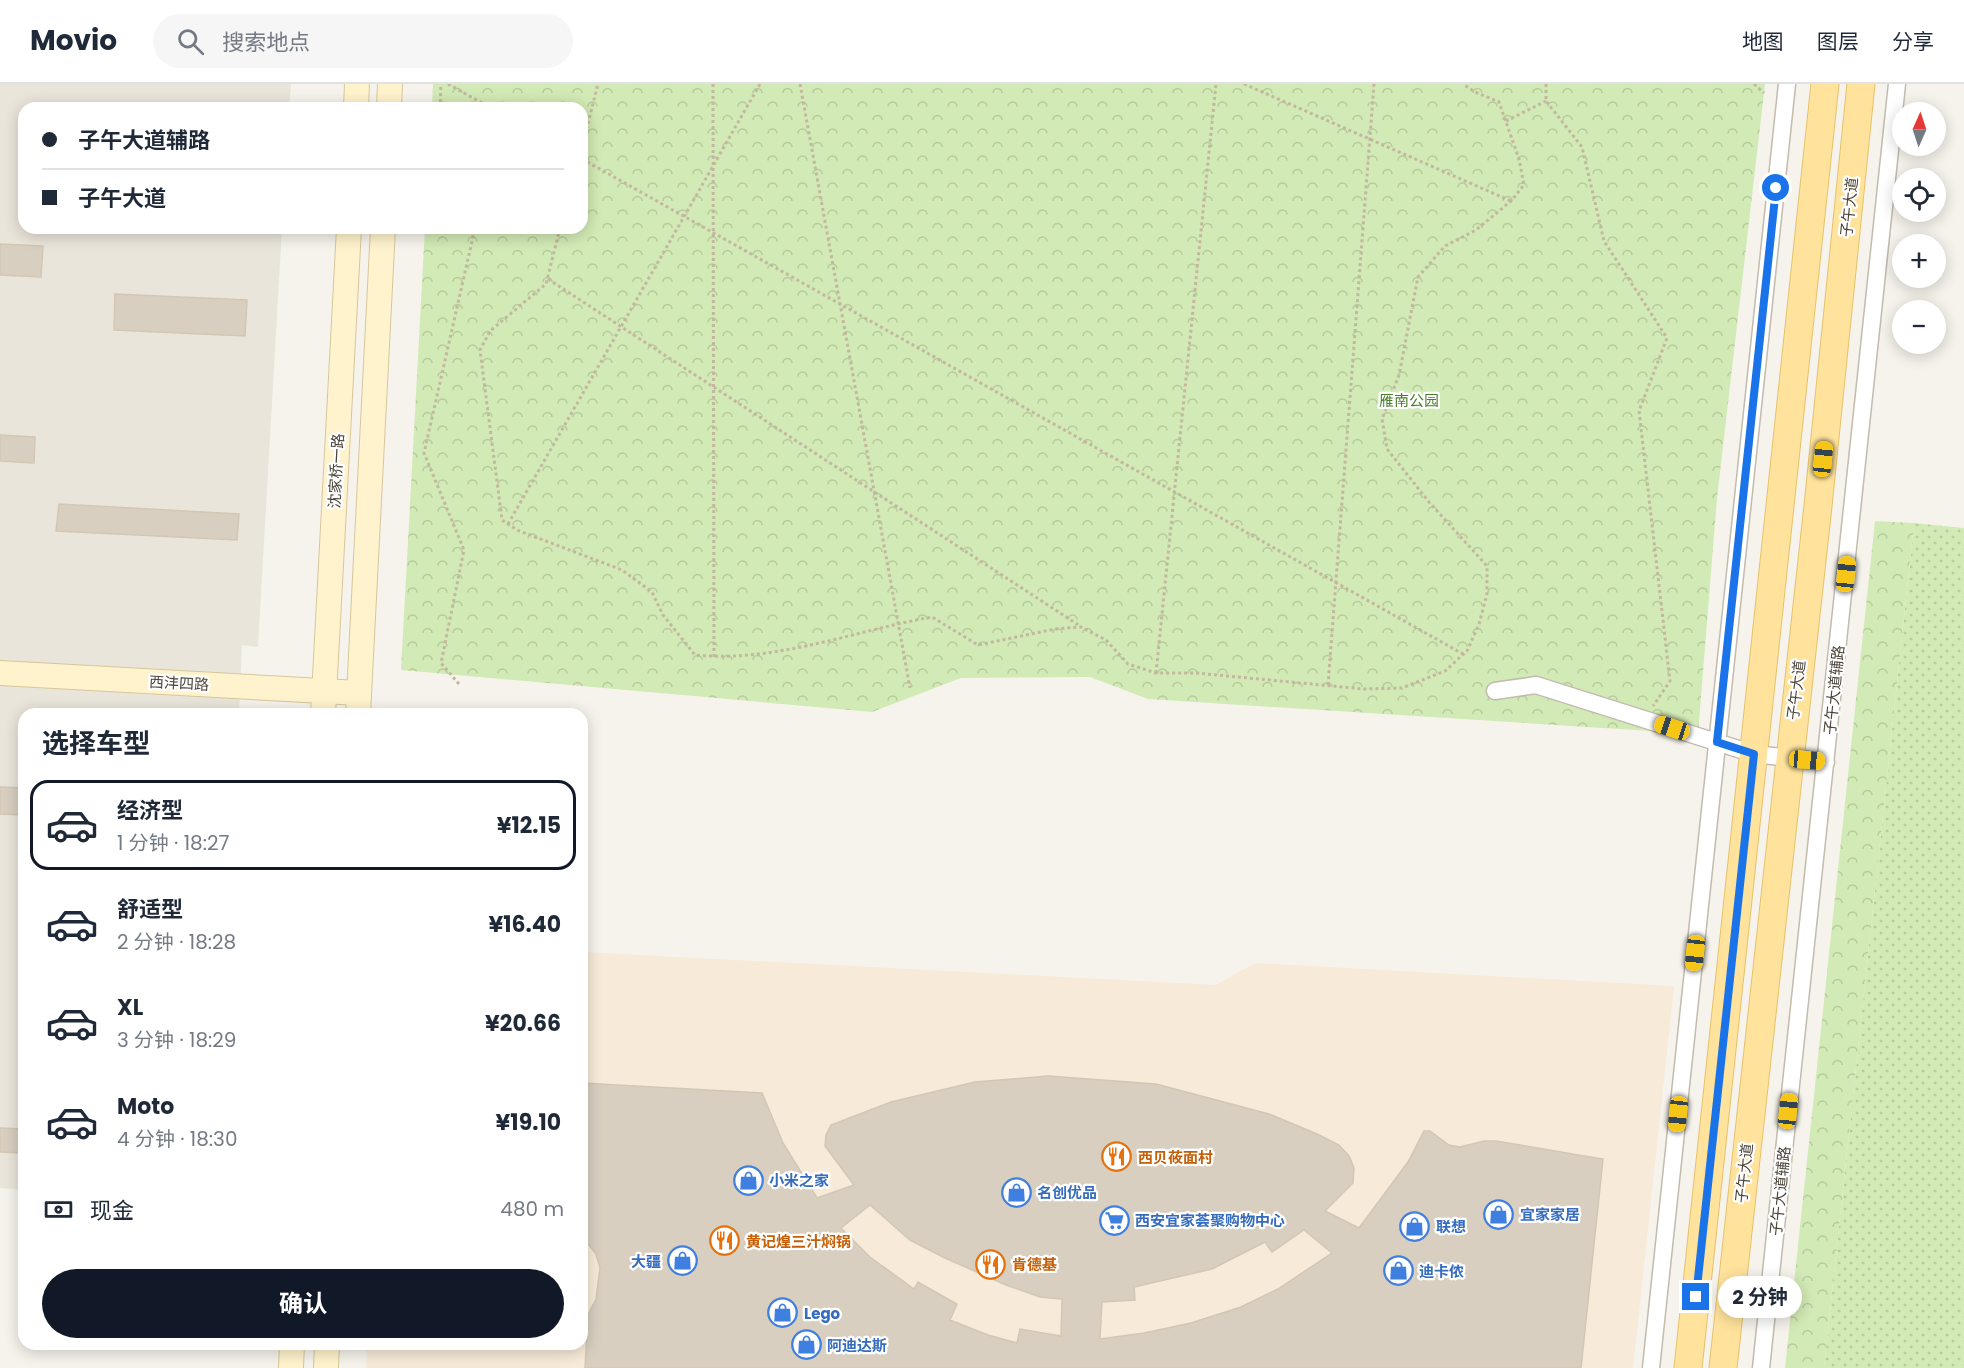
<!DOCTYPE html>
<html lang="zh">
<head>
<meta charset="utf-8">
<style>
	body { margin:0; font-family:Poppins,"Noto Sans SC",sans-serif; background:#f6f6f7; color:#1f2937; height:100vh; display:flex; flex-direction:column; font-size:22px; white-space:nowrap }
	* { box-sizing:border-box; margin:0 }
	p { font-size:20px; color:#747a83 }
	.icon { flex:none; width:33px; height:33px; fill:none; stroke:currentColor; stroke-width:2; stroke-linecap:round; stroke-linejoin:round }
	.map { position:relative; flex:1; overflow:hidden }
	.side { position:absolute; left:18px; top:624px; width:570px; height:642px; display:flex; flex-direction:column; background:#fff; border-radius:18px; box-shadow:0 3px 15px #0003 }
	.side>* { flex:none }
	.hud { position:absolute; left:18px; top:18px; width:570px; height:132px; border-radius:18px; box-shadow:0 3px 15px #0003; display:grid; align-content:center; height:132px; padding:0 24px; background:#fff }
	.needle { width:39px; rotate:3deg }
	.buttons { position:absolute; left:1892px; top:18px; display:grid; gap:12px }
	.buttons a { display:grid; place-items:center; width:54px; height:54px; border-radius:50%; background:#fff; box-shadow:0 3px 15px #0003; font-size:30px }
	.end { position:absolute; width:27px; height:27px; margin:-14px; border:8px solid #1a73e8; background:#fff; box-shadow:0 0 0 3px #fff }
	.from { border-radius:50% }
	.bubble { position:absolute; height:42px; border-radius:21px; background:#fff; box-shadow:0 3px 15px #0003; font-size:20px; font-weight:700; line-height:42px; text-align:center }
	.car { position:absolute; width:18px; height:36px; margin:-18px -9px; border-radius:8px; box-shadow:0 0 4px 2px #0007; background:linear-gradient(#f5c518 24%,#345 0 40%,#f5c518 0 76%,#345 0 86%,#f5c518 0) }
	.hud b { display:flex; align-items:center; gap:21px; height:57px; font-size:22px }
	.hud b+b { border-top:2px solid #e0e1e3 }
	.hud i { width:15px; height:15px; background:#1f2937 }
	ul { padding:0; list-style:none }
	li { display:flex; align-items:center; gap:18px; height:90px; margin:0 12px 9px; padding:0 12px; border:3px solid transparent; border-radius:18px }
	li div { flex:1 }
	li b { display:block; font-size:22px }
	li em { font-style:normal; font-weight:700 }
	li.selected { border-color:#111827 }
	li>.icon { width:54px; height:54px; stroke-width:1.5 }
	h2 { padding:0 24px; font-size:27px; line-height:72px }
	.pay { display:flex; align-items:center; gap:15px; height:66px; padding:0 24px; font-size:22px }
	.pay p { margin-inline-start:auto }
	.cta { display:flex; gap:12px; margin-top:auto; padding:12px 24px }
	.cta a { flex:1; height:69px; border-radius:36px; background:#111827; color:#fff; font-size:24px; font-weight:700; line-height:69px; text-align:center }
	header { display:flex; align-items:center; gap:36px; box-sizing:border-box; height:84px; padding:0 30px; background:#fff; border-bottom:2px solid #e0e1e3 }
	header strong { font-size:28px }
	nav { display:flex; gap:33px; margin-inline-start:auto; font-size:21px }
	.search { width:420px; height:54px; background:#f6f6f7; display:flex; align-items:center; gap:15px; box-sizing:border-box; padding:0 21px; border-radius:33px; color:#747a83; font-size:22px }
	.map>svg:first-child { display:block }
	.residential { fill:#eae5da }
	.commercial { fill:#f7ead8 }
	.grass { fill:url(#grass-dots) }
	.forest { fill:url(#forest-crowns) }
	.building { fill:#d8cfc1; stroke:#d3c7b4; stroke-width:1.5; fill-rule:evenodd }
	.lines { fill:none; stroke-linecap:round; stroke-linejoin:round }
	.street-casing { stroke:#c2bbae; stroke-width:19 }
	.secondary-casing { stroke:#d6c79b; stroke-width:26 }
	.primary-casing { stroke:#e6c16a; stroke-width:29 }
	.path { stroke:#c4b79f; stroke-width:3; stroke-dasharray:3 3; stroke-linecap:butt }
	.street { stroke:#fff; stroke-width:16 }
	.secondary { stroke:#fff3cd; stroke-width:24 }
	.primary { stroke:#ffe39c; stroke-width:27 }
	.route { stroke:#1a73e8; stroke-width:8 }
	.labels { text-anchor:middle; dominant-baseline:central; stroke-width:4.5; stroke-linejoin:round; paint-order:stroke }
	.street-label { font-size:15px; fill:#4b4439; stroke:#fff }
	.park-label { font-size:15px; fill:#4a7f2a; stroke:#fff }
	.food-label { font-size:15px; font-weight:bold; fill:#c56008; stroke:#fff; text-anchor:start }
	.shop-label { font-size:15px; font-weight:bold; fill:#366cbe; stroke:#fff; text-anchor:start }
</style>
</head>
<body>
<header>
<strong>Movio</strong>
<div class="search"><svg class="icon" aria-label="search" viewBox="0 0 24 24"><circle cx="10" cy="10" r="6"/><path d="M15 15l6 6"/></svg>搜索地点</div>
<nav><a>地图</a><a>图层</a><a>分享</a></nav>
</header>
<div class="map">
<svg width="1964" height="1284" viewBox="0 0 1964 1284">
	<defs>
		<pattern id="grass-dots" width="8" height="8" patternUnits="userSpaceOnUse" patternTransform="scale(1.5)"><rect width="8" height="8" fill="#d2eab5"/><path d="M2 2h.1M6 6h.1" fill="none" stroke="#b6ca9c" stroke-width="1.8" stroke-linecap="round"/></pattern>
		<pattern id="forest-crowns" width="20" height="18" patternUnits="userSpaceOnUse" patternTransform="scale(1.5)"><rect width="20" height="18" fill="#d2eab5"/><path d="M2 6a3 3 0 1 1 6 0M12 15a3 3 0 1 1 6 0" fill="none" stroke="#b6ca9c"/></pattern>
	</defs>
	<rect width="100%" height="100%" fill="#f6f3ec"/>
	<!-- residential -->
	<polygon class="residential" points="0,0 291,0 289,24 24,24 24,144 282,144 258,563 242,561 239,630 24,630 24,1106 0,1104"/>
	<!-- commercial -->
	<polygon class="commercial" points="582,868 1216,901 1255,879 1674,902 1633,1284 366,1284 367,1260 582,1260"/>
	<!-- grass -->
	<polygon class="grass" points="1914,439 1964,444 1964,1284 1824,1284"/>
	<!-- forest -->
	<g class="forest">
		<polygon points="433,0 1765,0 1717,414 1698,650 1148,615 1090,593 961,594 872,628 401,586 425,144 582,144 582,24 432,24"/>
		<polygon points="1875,437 1914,439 1824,1284 1785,1284"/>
	</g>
	<!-- building -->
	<g class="building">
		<polygon points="0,160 43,162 41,193 0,191"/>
		<polygon points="115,210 247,216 245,252 114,246"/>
		<polygon points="0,351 35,353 34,379 0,377"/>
		<polygon points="59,420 239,430 237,456 56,447"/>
		<polygon points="0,703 24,704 24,731 0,730"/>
		<path d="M1048,992L1156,1000L1269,1030L1317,1050L1339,1061L1349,1072L1354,1084L1353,1099L1325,1127L1359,1144L1408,1078L1424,1047H1430L1449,1061L1460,1063L1484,1057H1496L1603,1075L1581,1284H585L588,1231L596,1215L600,1184L596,1170L582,1152V999L762,1009L783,1059L817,1114L854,1101L825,1062L826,1051L831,1041L891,1018L975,998ZM870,1121L910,1156L945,1174L1006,1201L1040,1213L1062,1215L1061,1252L1020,1245L1017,1259L988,1251L950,1236L957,1220L918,1198L914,1205L870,1173L841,1144ZM1304,1146L1332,1169L1278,1205L1241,1223L1191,1239L1144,1249L1100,1255L1102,1218L1135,1216L1134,1203L1212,1185L1265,1158L1272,1168Z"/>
		<polygon points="0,1044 24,1045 24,1069 0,1068"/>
	</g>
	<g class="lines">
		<defs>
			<g id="street">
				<polyline points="1495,607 1536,601 1754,670 1826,678"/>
				<polyline points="1651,1284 1787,0"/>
				<polyline points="1761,1284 1897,0"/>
			</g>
			<g id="secondary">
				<polyline points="356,24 357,0"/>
				<polyline points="389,24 390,0"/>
				<polyline points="0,589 359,609"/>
				<polyline points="323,630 349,144"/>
				<polyline points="358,630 383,144"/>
				<polyline points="291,1284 292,1260"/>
				<polyline points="326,1284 327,1260"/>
			</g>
			<g id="primary">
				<polyline points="1688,1284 1825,0"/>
				<polyline points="1723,1284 1818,422 1861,0"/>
			</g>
		</defs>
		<!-- street casing -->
		<use href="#street" class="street-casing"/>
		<!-- secondary casing -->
		<use href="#secondary" class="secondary-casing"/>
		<!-- primary casing -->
		<use href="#primary" class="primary-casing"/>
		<!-- path -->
		<g class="path">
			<polyline points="448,0 491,24"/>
			<polyline points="713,0 714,573"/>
			<polyline points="800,0 910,604"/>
			<polyline points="1244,0 1511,117"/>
			<polyline points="1546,0 1546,17 1582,63 1604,157 1667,254 1639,327 1670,597 1653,622"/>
			<polyline points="1754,0 1764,9"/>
			<polyline points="440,24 441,0"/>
			<polyline points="1506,37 1546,17"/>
			<polyline points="582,63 598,0"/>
			<polyline points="582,75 1463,570"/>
			<path d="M560,144L546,200L490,247L480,266L502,436L517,446L622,486L652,508L663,531L695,571C775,579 853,547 932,533L978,561L1055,545L1081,543L1106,556L1128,580L1156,589H1196L1364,605L1402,604L1445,587L1467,567L1479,540L1487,510V482L1429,418L1387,365L1382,335L1399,291L1418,193L1445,162L1476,146L1511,117L1524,101L1519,75L1499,18L1475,8L1463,0"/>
			<polyline points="548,195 1080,542"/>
			<polyline points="508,440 760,0"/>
			<polyline points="1156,589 1216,0"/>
			<polyline points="459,600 441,579 464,466 424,369 475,144"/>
			<polyline points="1328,601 1374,0"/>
		</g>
		<!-- street -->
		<use href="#street" class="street"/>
		<!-- secondary -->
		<use href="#secondary" class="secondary"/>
		<!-- primary -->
		<use href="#primary" class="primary"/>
	</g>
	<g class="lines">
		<!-- route -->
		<polyline class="route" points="1696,1213 1754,670 1717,658 1776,104"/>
	</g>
	<!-- icons -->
	<defs>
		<symbol id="restaurant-ring" viewBox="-11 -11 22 22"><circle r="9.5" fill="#fff" stroke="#e8710a" stroke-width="1.5"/><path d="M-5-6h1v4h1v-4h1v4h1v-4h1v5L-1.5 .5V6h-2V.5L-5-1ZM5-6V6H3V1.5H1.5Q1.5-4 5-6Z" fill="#e8710a"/></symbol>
		<symbol id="shop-ring" viewBox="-11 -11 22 22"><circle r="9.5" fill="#fff" stroke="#3f7fe0" stroke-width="1.5"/><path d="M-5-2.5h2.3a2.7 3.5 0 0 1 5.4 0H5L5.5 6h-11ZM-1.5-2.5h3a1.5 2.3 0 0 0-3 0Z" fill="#3f7fe0"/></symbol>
		<symbol id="supermarket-ring" viewBox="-11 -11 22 22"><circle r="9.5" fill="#fff" stroke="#3f7fe0" stroke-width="1.5"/><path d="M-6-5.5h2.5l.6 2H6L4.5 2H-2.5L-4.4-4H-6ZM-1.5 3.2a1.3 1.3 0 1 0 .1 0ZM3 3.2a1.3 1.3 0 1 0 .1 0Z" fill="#3f7fe0"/></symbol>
	</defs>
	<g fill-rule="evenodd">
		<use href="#restaurant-ring" x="1100" y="1056" width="33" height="33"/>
		<use href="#shop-ring" x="732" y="1080" width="33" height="33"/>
		<use href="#shop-ring" x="1000" y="1092" width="33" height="33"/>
		<use href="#shop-ring" x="1482" y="1114" width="33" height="33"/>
		<use href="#supermarket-ring" x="1098" y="1120" width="33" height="33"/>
		<use href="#shop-ring" x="1398" y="1126" width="33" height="33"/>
		<use href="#restaurant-ring" x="708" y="1140" width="33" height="33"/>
		<use href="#shop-ring" x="666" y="1160" width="33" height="33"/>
		<use href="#restaurant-ring" x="974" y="1164" width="33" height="33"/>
		<use href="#shop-ring" x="1382" y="1170" width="33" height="33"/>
		<use href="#shop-ring" x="766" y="1212" width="33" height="33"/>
		<use href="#shop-ring" x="790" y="1244" width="33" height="33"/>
	</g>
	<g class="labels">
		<!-- street labels -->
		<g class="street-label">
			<text transform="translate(1849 123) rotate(-84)">子午大道</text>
			<text transform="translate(336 387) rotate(-87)">沈家桥一路</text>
			<text transform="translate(179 599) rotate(3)">西沣四路</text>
			<text transform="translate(1796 606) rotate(-83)">子午大道</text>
			<text transform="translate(1834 606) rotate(-84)">子午大道辅路</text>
			<text transform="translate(1744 1089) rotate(-84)">子午大道</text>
			<text transform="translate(1780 1107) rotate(-84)">子午大道辅路</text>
		</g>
		<!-- park labels -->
		<g class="park-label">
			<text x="1409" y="316">雁南公园</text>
		</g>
		<!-- food labels -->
		<g class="food-label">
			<text x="1138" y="1073">西贝莜面村</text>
			<text x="746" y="1157">黄记煌三汁焖锅</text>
			<text x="1012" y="1180">肯德基</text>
		</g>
		<!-- shop labels -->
		<g class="shop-label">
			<text x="769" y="1096">小米之家</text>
			<text x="1037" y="1108">名创优品</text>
			<text x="1520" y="1130">宜家家居</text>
			<text x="1135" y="1136">西安宜家荟聚购物中心</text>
			<text x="1436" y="1142">联想</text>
			<text x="661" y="1177" text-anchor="end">大疆</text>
			<text x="1419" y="1187">迪卡侬</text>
			<text x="804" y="1229">Lego</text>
			<text x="827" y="1261">阿迪达斯</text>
		</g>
	</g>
</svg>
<div class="buttons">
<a><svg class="needle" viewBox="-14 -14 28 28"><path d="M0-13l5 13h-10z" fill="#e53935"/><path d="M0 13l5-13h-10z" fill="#747a83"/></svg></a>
<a><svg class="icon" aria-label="locate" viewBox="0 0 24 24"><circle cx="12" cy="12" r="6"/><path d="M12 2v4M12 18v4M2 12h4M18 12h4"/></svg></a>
<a>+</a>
<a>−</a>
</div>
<i class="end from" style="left:1776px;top:104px"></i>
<i class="end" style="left:1696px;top:1213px"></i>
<div class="bubble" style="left:1718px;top:1192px;width:84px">2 分钟</div>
<i class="car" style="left:1823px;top:375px;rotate:6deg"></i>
<i class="car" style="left:1846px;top:490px;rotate:6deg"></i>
<i class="car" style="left:1672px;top:644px;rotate:288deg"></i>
<i class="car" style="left:1807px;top:676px;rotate:95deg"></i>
<i class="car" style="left:1695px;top:869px;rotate:186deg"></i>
<i class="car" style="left:1788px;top:1027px;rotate:6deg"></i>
<i class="car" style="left:1678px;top:1030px;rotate:186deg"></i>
<div class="hud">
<b><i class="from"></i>子午大道辅路</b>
<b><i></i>子午大道</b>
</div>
<section class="side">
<h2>选择车型</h2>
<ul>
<li class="selected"><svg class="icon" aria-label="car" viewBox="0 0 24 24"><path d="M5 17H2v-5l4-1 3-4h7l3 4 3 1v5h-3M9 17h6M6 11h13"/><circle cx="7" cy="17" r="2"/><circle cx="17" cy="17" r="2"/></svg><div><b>经济型</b><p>1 分钟 · 18:27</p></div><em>¥12.15</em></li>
<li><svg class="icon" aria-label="car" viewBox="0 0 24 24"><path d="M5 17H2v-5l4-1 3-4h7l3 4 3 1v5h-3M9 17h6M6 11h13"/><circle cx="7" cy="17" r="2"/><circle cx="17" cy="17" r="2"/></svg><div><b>舒适型</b><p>2 分钟 · 18:28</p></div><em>¥16.40</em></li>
<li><svg class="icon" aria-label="car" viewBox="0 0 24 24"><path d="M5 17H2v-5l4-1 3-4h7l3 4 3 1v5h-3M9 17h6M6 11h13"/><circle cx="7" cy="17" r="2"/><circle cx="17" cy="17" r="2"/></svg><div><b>XL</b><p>3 分钟 · 18:29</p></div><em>¥20.66</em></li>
<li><svg class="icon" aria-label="car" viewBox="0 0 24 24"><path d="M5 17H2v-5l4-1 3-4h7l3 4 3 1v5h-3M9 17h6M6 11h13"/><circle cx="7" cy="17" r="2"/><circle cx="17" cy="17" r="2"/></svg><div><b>Moto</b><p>4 分钟 · 18:30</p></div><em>¥19.10</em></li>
</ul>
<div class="pay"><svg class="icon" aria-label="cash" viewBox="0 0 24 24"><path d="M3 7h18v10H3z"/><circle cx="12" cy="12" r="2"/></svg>现金<p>480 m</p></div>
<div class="cta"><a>确认</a></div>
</section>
</div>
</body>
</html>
